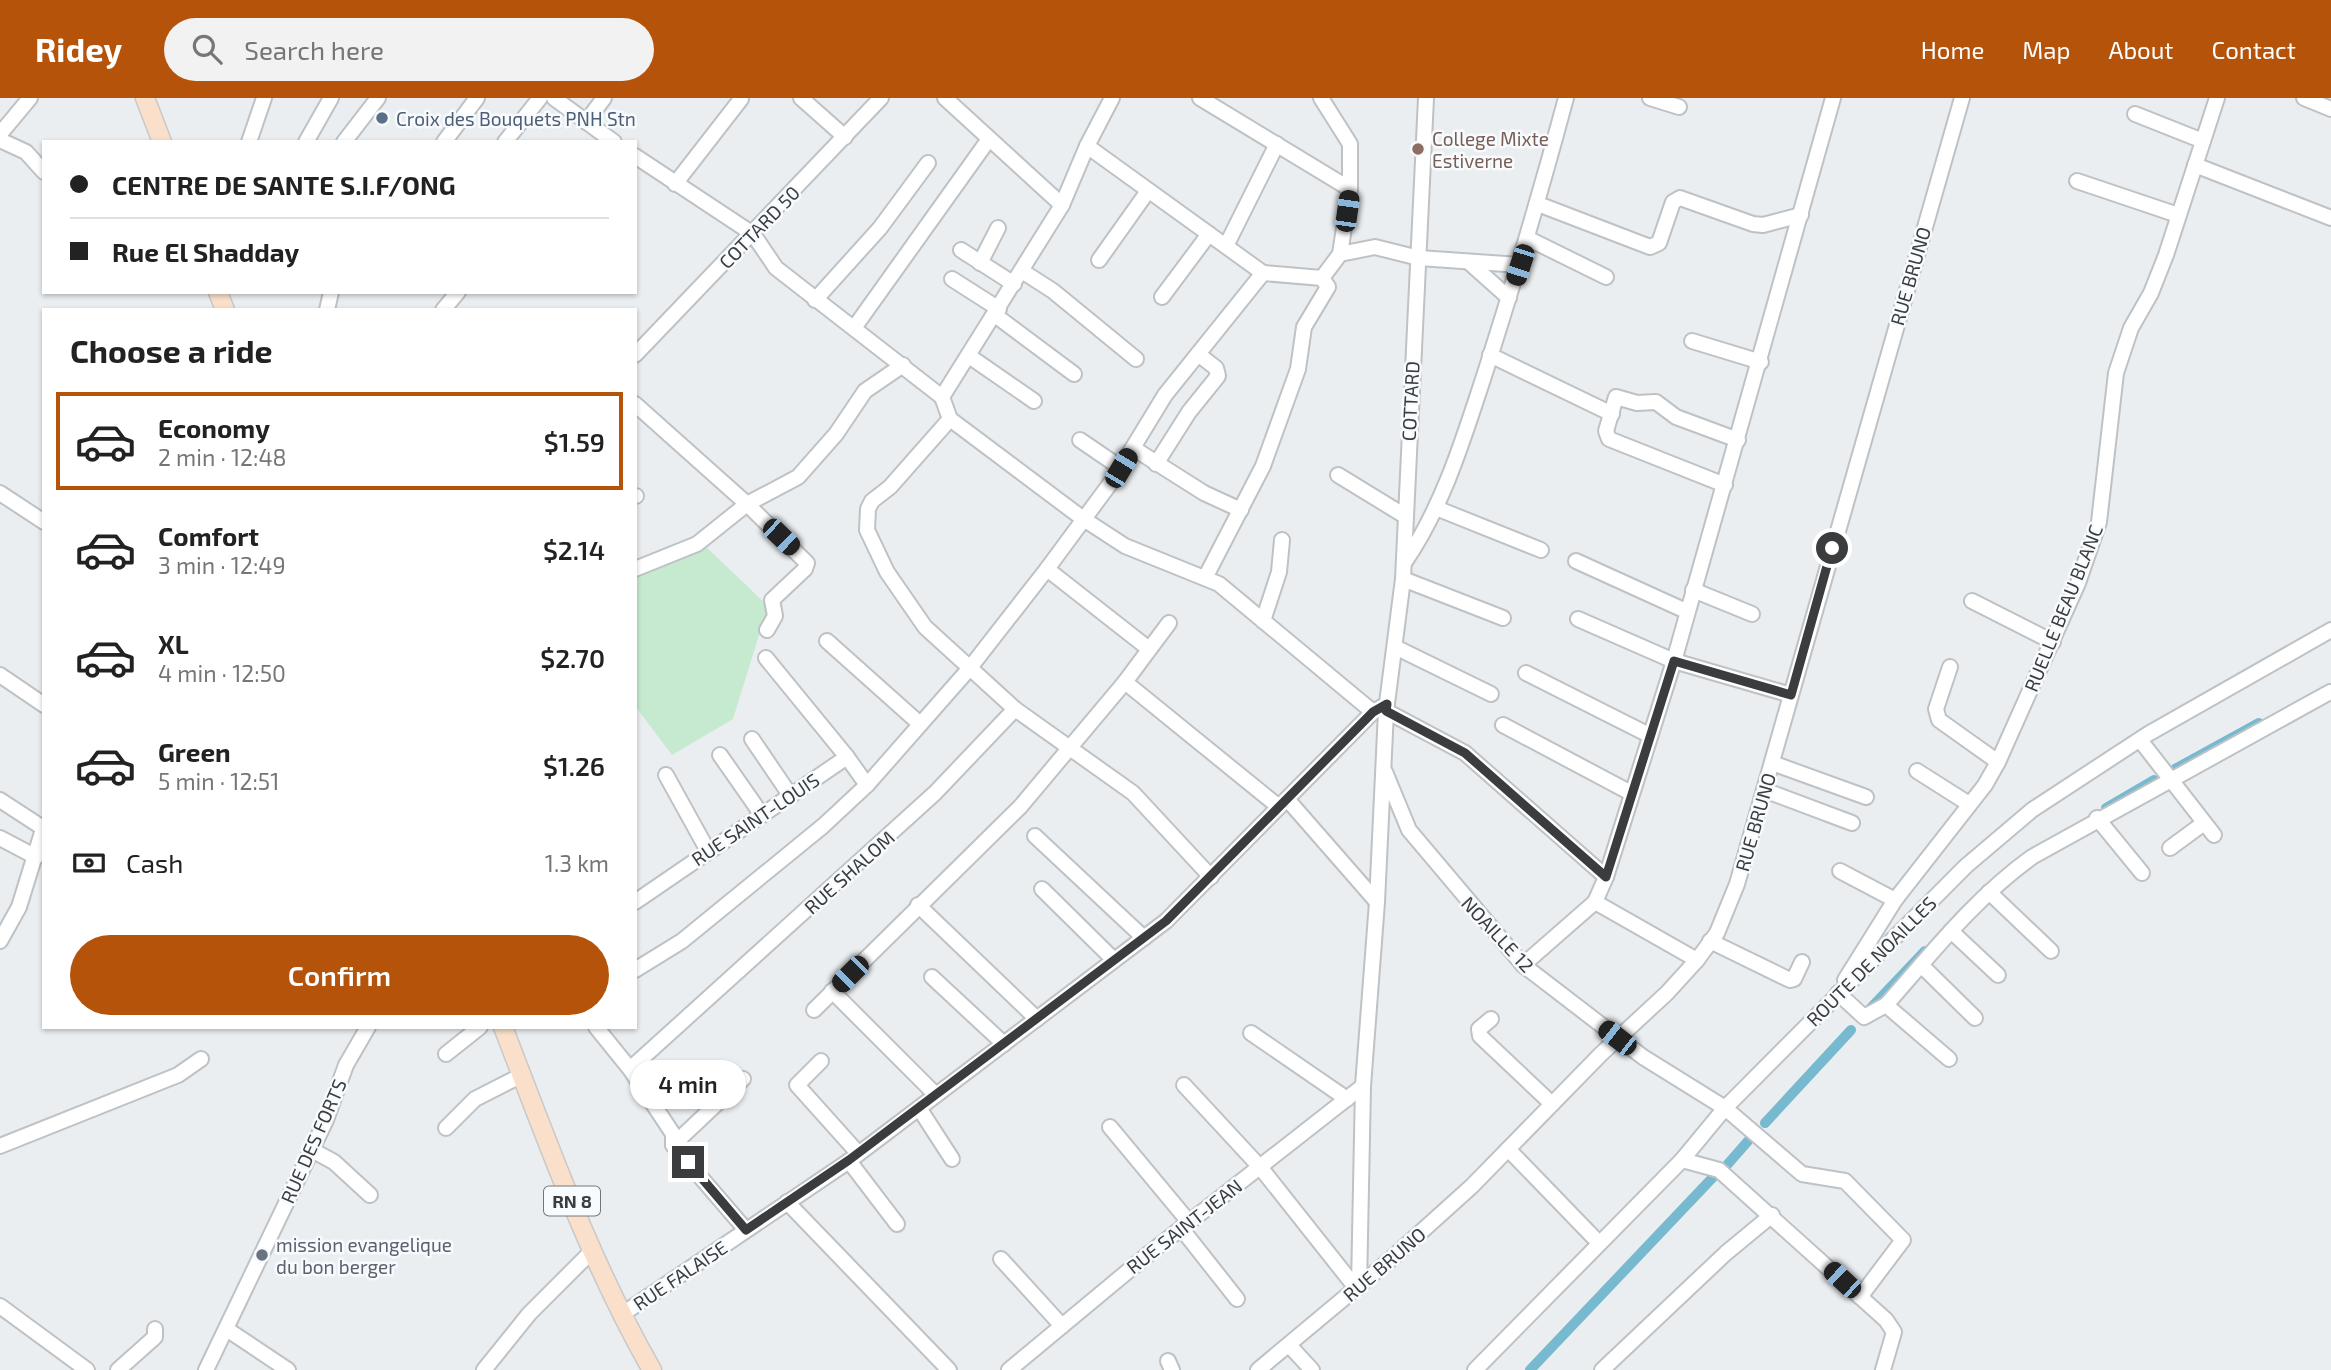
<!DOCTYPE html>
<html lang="en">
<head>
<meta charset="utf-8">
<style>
	body { margin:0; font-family:"Exo 2",sans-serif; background:#f2f2f2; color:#222; height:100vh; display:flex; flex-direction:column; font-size:26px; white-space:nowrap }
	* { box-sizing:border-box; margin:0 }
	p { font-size:23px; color:#767676 }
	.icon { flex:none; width:38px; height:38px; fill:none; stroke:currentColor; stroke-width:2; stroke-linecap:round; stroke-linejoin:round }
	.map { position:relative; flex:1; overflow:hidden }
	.drawer { position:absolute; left:42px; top:210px; width:595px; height:721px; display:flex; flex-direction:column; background:#fff; border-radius:0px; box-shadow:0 2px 5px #0004 }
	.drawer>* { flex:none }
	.guide { position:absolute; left:42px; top:42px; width:595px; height:154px; border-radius:0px; box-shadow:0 2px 5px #0004; display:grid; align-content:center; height:154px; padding:0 28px; background:#fff }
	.end { position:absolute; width:32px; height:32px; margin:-16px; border:9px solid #3b3c3e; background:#fff; box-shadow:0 0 0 4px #fff }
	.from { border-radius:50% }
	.bubble { position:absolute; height:49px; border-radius:24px; background:#fff; box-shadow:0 2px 5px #0004; font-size:23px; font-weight:600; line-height:49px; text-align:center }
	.car { position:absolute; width:21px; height:42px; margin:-21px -10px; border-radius:9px; box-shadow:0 0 5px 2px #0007; background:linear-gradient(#222 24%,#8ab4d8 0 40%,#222 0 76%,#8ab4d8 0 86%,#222 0) }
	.guide b { display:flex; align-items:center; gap:24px; height:66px; font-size:26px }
	.guide b+b { border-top:2px solid #e0e0e0 }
	.guide i { width:18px; height:18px; background:#222 }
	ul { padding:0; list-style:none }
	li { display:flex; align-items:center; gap:21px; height:98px; margin:0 14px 10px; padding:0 14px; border:4px solid transparent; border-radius:0px }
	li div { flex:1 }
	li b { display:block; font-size:26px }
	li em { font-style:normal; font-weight:600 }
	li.on { border-color:#b45309 }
	li>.icon { width:63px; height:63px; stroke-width:1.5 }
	h2 { padding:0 28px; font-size:32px; line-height:84px }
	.pay { display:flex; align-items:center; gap:18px; height:77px; padding:0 28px; font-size:26px }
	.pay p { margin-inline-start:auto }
	.primary-button { display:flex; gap:14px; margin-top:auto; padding:14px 28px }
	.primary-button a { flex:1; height:80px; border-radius:42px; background:#b45309; color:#fff; font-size:28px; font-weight:600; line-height:80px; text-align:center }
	header { display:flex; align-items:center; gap:42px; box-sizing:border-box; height:98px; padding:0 35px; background:#b45309; color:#fff }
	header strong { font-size:33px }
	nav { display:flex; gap:38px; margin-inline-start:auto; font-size:24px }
	.search { width:490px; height:63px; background:#f2f2f2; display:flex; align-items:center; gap:18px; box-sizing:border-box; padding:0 24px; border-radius:38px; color:#767676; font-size:26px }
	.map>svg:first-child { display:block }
	.green { fill:#c6eacf }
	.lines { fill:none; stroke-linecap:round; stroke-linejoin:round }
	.canal { stroke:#77b9ce; stroke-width:10 }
	.minor-casing { stroke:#bec2c5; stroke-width:18 }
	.major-casing { stroke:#c8c8c9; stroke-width:21 }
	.minor { stroke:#fff; stroke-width:14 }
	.major { stroke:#fae0ca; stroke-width:18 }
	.route { stroke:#3b3c3e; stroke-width:9 }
	.service-dot { fill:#5c6f8a; stroke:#f8fbfe; stroke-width:2.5 }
	.education-dot { fill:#8d6e63; stroke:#f8fbfe; stroke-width:2.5 }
	.worship-dot { fill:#6b7280; stroke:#f8fbfe; stroke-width:2.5 }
	.labels { text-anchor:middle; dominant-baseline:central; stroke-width:5; stroke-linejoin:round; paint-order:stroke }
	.shield { fill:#f8fbfe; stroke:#747578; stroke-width:2 }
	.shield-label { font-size:18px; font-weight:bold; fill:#3b3c3e }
	.service-label { font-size:19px; fill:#4e5e75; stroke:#f8fbfe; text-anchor:start }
	.education-label { font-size:19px; fill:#785e54; stroke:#f8fbfe; text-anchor:start }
	.street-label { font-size:19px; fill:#3b3c3e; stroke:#f8fbfe }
	.worship-label { font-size:19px; fill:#5b616d; stroke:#f8fbfe; text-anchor:start }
</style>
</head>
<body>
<header>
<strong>Ridey</strong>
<div class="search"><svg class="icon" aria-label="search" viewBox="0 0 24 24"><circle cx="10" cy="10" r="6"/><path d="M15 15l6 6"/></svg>Search here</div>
<nav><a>Home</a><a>Map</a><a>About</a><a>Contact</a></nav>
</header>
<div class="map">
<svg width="2331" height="1272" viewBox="0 0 2331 1272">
	<rect width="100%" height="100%" fill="#eaeef1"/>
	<!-- green -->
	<polygon class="green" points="704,447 768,508 733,621 672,657 635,608 635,476"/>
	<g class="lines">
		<!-- canal -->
		<g class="canal">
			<polyline points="2175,671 2259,625"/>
			<polyline points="2106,710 2154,682"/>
			<polyline points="1868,913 1925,853"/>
			<polyline points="1765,1025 1851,932"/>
			<polyline points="1727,1067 1748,1043"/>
			<polyline points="1530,1272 1717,1075"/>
		</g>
		<defs>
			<g id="minor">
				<polyline points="554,0 614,44"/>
				<polyline points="801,0 845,39"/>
				<polyline points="945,0 1062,107"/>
				<polyline points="1200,0 1350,91"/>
				<polyline points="1321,0 1350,46 1350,91 1340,156"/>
				<polyline points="1650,0 1679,9"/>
				<polyline points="2304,0 2331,11"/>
				<polyline points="2135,16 2203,43"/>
				<polyline points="586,24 604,0"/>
				<polyline points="0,36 30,0"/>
				<polyline points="0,42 26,54 44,74"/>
				<polyline points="249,44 264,0"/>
				<polyline points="306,44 331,0"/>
				<polyline points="344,44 378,0"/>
				<polyline points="444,44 477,0"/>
				<polyline points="505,44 540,0"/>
				<polyline points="635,58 753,136 776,170 942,299 950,321 1082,420 1125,448 1219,486 1373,614"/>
				<polyline points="2195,67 2331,120"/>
				<polyline points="2077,83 2178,117"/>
				<polyline points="675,86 741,1"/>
				<polyline points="1538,106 1650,149 1659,145 1673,104 1680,100 1753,126 1763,127 1801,117"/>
				<polyline points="1529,141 1606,179"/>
				<polyline points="1226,148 1277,46"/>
				<polyline points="961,152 1014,186"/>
				<polyline points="1099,162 1148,93"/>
				<polyline points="980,165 998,130"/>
				<polyline points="1471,166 1509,200"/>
				<polyline points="1022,173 1053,193 1136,261"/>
				<polyline points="1322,180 1340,156 1375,149 1419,160 1520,167"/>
				<polyline points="952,181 999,211"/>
				<polyline points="1162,199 1209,136"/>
				<polyline points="815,202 880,130 928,65"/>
				<polyline points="327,212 331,194"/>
				<polyline points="443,212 458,194"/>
				<polyline points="995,217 1074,276"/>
				<polyline points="854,230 989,41"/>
				<polyline points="1692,243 1761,264"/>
				<polyline points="635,257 881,0"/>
				<polyline points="1490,257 1612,316"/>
				<polyline points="969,258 1034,303"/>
				<polyline points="942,299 1062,107 1087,48 1112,0"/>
				<polyline points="635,306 747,406 807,465 805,471 772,502 775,518 767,532"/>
				<polyline points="1080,342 1121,370"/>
				<polyline points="1133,350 1204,395 1241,412"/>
				<polyline points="1156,366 1189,314 1218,278 1216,270 1198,256"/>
				<polyline points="1338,377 1405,418"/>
				<polyline points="1725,387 1609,341 1606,333 1616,299 1637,305 1656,304 1676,319 1738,342"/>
				<polyline points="0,395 44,424"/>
				<polyline points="635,398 636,398"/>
				<polyline points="1436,410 1541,452"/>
				<polyline points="1576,463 1686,513"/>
				<path d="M1404,465C1443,409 1464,339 1485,275C1514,184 1541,93 1566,0"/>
				<polyline points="635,471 697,446 747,406 798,379 836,336 865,293 903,267"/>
				<polyline points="1047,471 1149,551"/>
				<polyline points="1205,480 1263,368 1298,271 1304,229 1328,189 1322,180 1263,175"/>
				<polyline points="1403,481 1503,520"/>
				<polyline points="1693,492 1752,516"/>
				<polyline points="1972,503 2053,544"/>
				<polyline points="1578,521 1674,563 1791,597"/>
				<polyline points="1263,523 1279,474 1282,442"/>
				<polyline points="1169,525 1125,584 1279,709"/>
				<polyline points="827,543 920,626"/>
				<polyline points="1395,549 1491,596"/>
				<polyline points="766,560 847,659"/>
				<polyline points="1950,569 1936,611 1939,622 1998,664"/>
				<polyline points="1526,575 1649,637"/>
				<polyline points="0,577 44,607"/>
				<polyline points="1015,611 1133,695 1211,779"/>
				<polyline points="1386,613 1465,655 1606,779"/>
				<polyline points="1503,627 1631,695"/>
				<polyline points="752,641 790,697"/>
				<polyline points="2140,642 2214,737"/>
				<polyline points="720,657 762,717"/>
				<polyline points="1772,665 1866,699"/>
				<polyline points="1917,673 1969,706"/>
				<polyline points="1385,674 1409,732 1523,867 1643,959 1725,1010 1802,1076 1845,1083 1903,1142 1860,1199"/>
				<polyline points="666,677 708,753"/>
				<polyline points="1764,692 1852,725"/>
				<polyline points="1287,701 1377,804"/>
				<polyline points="0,702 43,730"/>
				<polyline points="2097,720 2142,775"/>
				<polyline points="1035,738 1144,840"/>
				<polyline points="0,740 36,759"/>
				<polyline points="2170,750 2204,725"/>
				<polyline points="1840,773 1895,802"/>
				<polyline points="1042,791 1114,862"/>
				<polyline points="1989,794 2051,853"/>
				<polyline points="635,804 847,659 867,687"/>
				<polyline points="1595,804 1697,862"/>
				<polyline points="918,807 1037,921"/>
				<polyline points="1951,833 1998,877"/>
				<polyline points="0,843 19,809 44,728"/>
				<polyline points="1710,843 1790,882 1794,881 1802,864"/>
				<polyline points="1523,867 1595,804 1606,779 1674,563 1833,0"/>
				<polyline points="1921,867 1975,920"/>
				<polyline points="635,872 682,843 823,728 867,687 969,571 1047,471 1115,379 1165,297 1263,175 1087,48"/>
				<polyline points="932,879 1004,946"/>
				<polyline points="1845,882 1895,802 1985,687 1998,664 2078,485 2099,424 2116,275 2131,230 2151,195 2166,157 2217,0"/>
				<polyline points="832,893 936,997"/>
				<polyline points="1838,895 1864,919 1886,907 1949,961"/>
				<path d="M1886,907C1932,855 1975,800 2032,759L2330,594"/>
				<polyline points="814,912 1020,709 1125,584"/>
				<polyline points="1491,921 1479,931 1480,938 1552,1006"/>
				<polyline points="596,929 630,971 673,1036 673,1047 746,1132"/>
				<polyline points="1251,935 1347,1001"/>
				<polyline points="446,956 480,929"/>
				<polyline points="821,963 797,987 858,1055"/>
				<polyline points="630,971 935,695 1015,611 925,529 887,474 867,432 868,411 872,403 890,389 950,321"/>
				<polyline points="1184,987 1260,1069 1356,1190"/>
				<polyline points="919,1010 952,1061"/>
				<polyline points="1110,1029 1189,1124"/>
				<polyline points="446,1030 475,1001 522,977"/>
				<polyline points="673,1047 743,981"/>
				<polyline points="0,1048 178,977 201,961"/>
				<polyline points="1508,1051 1599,1145"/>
				<polyline points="312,1052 334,1064 370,1097"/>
				<polyline points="1682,1062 1719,1072 1886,1222 1894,1234 1883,1272"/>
				<polyline points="849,1063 897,1126"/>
				<polyline points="787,1104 949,1272"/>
				<polyline points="1181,1130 1237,1201"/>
				<polyline points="1001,1161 1062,1228"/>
				<polyline points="1359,1189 1363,988 1377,804 1386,613 1403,481 1426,0"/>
				<polyline points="0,1208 87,1272"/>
				<polyline points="621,1217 849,1063 1166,823 1373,614 1387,606"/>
				<polyline points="228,1232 288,1272"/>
				<polyline points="1289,1247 1312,1272"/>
				<polyline points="1168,1263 1172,1272"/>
				<polyline points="118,1272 155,1239 155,1231"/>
				<polyline points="206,1272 326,1022 346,967 368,929"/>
				<polyline points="484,1272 529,1216 592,1153"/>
				<polyline points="1009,1272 1151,1154 1363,988"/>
				<polyline points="1258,1272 1391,1161 1472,1088 1601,956 1667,895 1697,862 1717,835 1737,786 1962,0"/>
				<polyline points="1475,1272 1682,1062 1725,1010 1966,768 2032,712 2148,636 2331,532"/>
				<polyline points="1602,1272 1726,1155 1772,1117"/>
			</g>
			<g id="major">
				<polyline points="145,0 162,44"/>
				<polyline points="218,194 225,212"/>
				<path d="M503,929C548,1045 590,1164 652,1272"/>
			</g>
		</defs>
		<!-- minor casing -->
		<use href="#minor" class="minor-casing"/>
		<!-- major casing -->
		<use href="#major" class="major-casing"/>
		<!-- minor -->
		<use href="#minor" class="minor"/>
		<!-- major -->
		<use href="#major" class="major"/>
	</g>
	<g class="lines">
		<!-- route -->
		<polyline class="route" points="688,1064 746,1132 849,1062 1166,823 1373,614 1387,606 1386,613 1465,655 1606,779 1674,563 1791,597 1832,450"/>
	</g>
	<!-- markers -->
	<circle class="service-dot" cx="382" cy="20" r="7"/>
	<circle class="education-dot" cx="1418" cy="51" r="7"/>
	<circle class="worship-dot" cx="262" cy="1157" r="7"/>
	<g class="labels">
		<!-- shield labels -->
		<rect class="shield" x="544" y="1088.5" width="56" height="29" rx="5"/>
		<g class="shield-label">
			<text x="572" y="1103">RN 8</text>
		</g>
		<!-- service labels -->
		<g class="service-label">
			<text x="396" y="20">Croix des Bouquets PNH Stn</text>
		</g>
		<!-- education labels -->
		<g class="education-label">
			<text x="1432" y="40">College Mixte<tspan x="1432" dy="22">Estiverne</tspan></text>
		</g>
		<!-- street labels -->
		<g class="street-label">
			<text transform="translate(759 129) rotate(-46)">COTTARD 50</text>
			<text transform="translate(1910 178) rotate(-74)">RUE BRUNO</text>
			<text transform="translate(1410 303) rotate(-87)">COTTARD</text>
			<text transform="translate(2063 510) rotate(-68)">RUELLE BEAU BLANC</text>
			<text transform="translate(755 721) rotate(-34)">RUE SAINT-LOUIS</text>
			<text transform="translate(1755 724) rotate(-74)">RUE BRUNO</text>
			<text transform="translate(849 774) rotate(-42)">RUE SHALOM</text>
			<text transform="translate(1498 836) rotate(47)">NOAILLE 12</text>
			<text transform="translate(1871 863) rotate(-45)">ROUTE DE NOAILLES</text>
			<text transform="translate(313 1043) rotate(-66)">RUE DES FORTS</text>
			<text transform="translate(1184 1128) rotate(-38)">RUE SAINT-JEAN</text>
			<text transform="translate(1384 1166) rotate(-41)">RUE BRUNO</text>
			<text transform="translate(680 1177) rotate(-34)">RUE FALAISE</text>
		</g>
		<!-- worship labels -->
		<g class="worship-label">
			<text x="276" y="1146">mission evangelique<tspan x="276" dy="22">du bon berger</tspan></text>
		</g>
	</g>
</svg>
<i class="end from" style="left:1832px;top:450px"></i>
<i class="end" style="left:688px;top:1064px"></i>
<div class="bubble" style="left:630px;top:962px;width:116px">4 min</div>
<i class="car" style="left:1347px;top:113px;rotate:8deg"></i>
<i class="car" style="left:1520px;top:167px;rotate:198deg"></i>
<i class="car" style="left:1121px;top:370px;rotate:31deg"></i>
<i class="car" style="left:781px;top:439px;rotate:134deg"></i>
<i class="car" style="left:850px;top:876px;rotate:225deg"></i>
<i class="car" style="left:1617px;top:940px;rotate:308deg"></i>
<i class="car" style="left:1842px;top:1182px;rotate:313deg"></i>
<div class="guide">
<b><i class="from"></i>CENTRE DE SANTE S.I.F/ONG</b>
<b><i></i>Rue El Shadday</b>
</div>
<section class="drawer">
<h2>Choose a ride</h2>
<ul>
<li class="on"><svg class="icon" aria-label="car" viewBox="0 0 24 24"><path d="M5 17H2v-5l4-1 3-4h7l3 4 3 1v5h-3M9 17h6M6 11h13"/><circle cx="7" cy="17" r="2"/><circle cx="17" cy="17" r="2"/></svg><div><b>Economy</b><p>2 min · 12:48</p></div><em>$1.59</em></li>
<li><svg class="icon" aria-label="car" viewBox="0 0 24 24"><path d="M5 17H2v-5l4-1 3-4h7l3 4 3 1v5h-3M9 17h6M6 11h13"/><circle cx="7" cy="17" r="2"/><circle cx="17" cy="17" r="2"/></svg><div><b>Comfort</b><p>3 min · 12:49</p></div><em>$2.14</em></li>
<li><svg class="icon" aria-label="car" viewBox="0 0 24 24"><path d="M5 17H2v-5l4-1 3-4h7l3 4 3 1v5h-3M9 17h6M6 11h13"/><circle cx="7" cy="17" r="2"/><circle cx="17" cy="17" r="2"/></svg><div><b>XL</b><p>4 min · 12:50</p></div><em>$2.70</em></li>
<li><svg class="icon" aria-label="car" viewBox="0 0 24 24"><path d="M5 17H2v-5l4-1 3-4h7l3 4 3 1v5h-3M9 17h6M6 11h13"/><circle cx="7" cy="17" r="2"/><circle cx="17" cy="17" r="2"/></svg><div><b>Green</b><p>5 min · 12:51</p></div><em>$1.26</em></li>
</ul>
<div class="pay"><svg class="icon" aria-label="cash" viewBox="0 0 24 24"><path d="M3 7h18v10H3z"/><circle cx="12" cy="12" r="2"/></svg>Cash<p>1.3 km</p></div>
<div class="primary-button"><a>Confirm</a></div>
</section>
</div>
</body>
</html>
